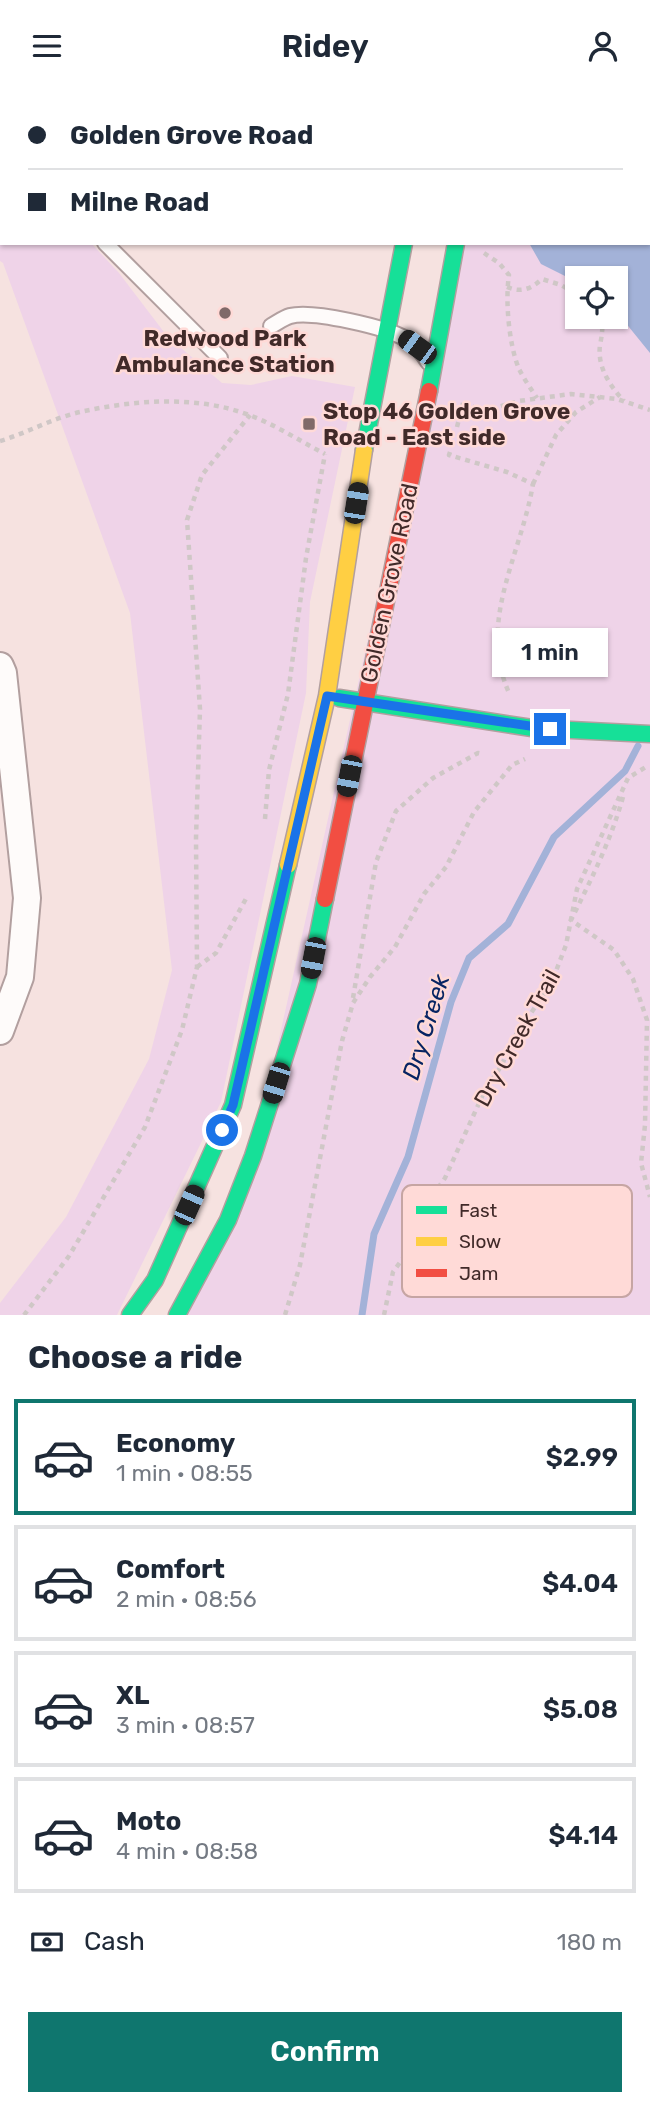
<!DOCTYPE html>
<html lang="en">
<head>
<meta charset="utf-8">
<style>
	body { margin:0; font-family:Rubik,sans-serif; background:#f2f2f3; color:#1f2937; height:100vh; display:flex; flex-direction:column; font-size:26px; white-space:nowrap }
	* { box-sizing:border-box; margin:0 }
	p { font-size:23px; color:#747a83 }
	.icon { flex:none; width:38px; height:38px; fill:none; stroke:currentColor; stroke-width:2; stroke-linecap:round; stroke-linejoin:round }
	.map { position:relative; height:1224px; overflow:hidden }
	.panel { display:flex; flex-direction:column; background:#fff; flex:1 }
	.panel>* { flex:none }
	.hud { position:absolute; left:0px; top:0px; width:651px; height:154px; box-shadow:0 2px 5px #0004; display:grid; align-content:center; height:154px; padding:0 28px; background:#fff }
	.fabs { position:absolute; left:565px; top:175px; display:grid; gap:14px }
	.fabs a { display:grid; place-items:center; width:63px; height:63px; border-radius:0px; background:#fff; box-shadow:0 2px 5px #0004; font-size:35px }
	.end { position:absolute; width:32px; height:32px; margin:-16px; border:9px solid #1a73e8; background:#fff; box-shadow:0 0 0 4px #fff }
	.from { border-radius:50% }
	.bubble { position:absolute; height:49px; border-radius:0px; background:#fff; box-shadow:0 2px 5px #0004; font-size:23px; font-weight:600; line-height:49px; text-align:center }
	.car { position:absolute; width:21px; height:42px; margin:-21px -10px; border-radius:9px; box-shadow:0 0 5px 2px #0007; background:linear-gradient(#222 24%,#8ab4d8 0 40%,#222 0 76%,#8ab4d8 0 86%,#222 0) }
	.hud b { display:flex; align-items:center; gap:24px; height:66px; font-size:26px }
	.hud b+b { border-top:2px solid #e0e1e3 }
	.hud i { width:18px; height:18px; background:#1f2937 }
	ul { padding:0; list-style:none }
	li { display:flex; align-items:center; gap:21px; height:116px; margin:0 14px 10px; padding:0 14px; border:4px solid #e0e1e3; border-radius:0px }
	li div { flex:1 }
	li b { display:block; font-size:26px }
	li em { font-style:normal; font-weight:600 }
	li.selected { border-color:#0f766e }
	li>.icon { width:63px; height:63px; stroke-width:1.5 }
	h2 { padding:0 28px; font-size:32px; line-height:84px }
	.pay { display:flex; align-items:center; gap:18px; height:77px; padding:0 28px; font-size:26px }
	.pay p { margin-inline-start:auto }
	.cta { display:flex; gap:14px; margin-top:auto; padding:14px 28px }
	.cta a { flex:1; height:80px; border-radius:0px; background:#0f766e; color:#fff; font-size:28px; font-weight:600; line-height:80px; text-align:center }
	header { display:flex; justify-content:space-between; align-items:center; height:91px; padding:0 28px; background:#fff; font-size:32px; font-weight:600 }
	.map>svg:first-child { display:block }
	.green { fill:#efd3e8; fill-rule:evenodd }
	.water { fill:#a3b2d8 }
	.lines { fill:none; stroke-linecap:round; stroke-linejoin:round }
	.stream { stroke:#a3b2d8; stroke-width:7 }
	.lane-casing { stroke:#b29f9f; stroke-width:18 }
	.street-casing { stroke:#b29f9f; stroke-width:30 }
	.fast-casing { stroke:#b29f9f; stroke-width:19 }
	.slow-casing { stroke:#b29f9f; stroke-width:19 }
	.jam-casing { stroke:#b29f9f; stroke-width:19 }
	.path { stroke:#cfc7c6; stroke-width:4.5; stroke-dasharray:5 5; stroke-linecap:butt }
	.lane { stroke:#fefbfa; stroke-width:14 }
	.street { stroke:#fefbfa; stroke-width:26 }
	.fast { stroke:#16e098; stroke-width:16 }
	.slow { stroke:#ffcf43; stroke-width:16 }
	.jam { stroke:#f24e42; stroke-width:16 }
	.route { stroke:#1a73e8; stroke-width:9 }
	.poi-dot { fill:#806a69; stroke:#ffdad7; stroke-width:2.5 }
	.labels { text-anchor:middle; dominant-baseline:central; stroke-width:5; stroke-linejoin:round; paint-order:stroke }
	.poi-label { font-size:23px; font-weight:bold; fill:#412a29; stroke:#ffdad7 }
	.street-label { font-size:23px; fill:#412a29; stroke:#ffdad7 }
	.water-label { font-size:24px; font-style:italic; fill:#072463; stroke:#ffdad7 }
	.key { fill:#ffdad7; stroke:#c6a5a3; stroke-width:2 }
	.key-label { font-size:19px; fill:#412a29 }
</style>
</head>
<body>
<header><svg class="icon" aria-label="menu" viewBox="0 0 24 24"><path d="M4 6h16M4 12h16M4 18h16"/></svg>Ridey<svg class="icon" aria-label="person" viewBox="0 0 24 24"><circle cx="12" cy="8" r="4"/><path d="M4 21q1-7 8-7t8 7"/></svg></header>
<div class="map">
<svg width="650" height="1224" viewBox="0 0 650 1224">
	<rect width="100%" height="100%" fill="#f6e2e0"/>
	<!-- green -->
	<g class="green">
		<path d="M495,0H650V1224H178L253,1065L456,152H649V2H494ZM578,187H616V226H578Z"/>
		<polygon points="0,13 2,152 91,152 119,182 167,245 222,292 251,294 292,285 355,296 310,511 306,602 221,1011 117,1224 0,1224 0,1212 66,1126 149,968 172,879 130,522 3,172 0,170"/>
	</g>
	<!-- water -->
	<polygon class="water" points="580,0 650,0 650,262 616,220 616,187 578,187 577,191 541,173 529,152 649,152 649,2 578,2"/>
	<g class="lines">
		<!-- stream -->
		<polyline class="stream" points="362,1224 374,1143 408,1066 451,911 469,867 508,833 554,746 625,680 638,655"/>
		<defs>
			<g id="lane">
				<polyline points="105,152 220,267"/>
				<path d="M271,235C277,232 283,227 290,225C312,219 386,236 406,248C415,254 423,262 428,271"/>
			</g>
			<polyline id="street" points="0,575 3,582 27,807 20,886 0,940"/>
			<g id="fast">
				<polyline points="5,0 8,2"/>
				<polyline points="429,300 456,152"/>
				<polyline points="364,359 404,152"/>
				<polyline points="339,607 532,637 650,643"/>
				<polyline points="130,1224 155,1189 233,1014 288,774"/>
				<polyline points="177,1224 228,1129 253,1065 308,893 325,808"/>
			</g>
			<g id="slow">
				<polyline points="452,0 452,2"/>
				<polyline points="494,2 495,0"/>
				<polyline points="288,774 327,605 364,359"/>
			</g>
			<polyline id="jam" points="325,808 429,300"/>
		</defs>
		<!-- lane casing -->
		<use href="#lane" class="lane-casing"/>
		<!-- street casing -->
		<use href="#street" class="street-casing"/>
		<!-- fast casing -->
		<use href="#fast" class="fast-casing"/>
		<!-- slow casing -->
		<use href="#slow" class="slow-casing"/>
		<!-- jam casing -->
		<use href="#jam" class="jam-casing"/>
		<!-- path -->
		<g class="path">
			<path d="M484,162L499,172L509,184C505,210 509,254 519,278C524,288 531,298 537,307"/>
			<path d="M507,196C521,202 531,198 542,188L561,194L578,204"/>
			<path d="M602,226C603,237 602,244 600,254C597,276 610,295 624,310"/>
			<polyline points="463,312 483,320 519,310 571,303 617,308 650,319"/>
			<polyline points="457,336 463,312 460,308"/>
			<path d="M0,350C27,342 53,327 80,321C134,309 197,304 249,324C276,334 300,350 325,363"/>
			<path d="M450,361L449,364L507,381L533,393C521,465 476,532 510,604"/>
			<polyline points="533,393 556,344 576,321 600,306"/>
			<path d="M623,706C611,749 591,789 571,829L614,859L633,888L647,929L645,1034L641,1072L650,1106"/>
			<polyline points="265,728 269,679 288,603 306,467 325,363"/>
			<polyline points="197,876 216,862 248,804"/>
			<polyline points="353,907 376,771 396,720 433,687 478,662 483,663"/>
			<polyline points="24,1224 69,1165 145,1036 182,939 197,876 196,747 200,618 187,429 202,384 250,324"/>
			<polyline points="285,1224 300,1174 342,950 353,912 370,886 395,856 424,803 446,776 474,721 512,674 525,668"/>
			<polyline points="384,1224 393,1181 409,1159 427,1113 445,1087 485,999 502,974 511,951 551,893 566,854 577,798 628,687 649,674"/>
		</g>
		<!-- lane -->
		<use href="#lane" class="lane"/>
		<!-- street -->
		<use href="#street" class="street"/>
		<!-- fast -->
		<use href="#fast" class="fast"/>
		<!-- slow -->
		<use href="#slow" class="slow"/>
		<!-- jam -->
		<use href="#jam" class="jam"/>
	</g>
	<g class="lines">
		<!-- route -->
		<polyline class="route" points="222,1039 233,1014 327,605 550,638"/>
	</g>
	<!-- markers -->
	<g class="poi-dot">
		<circle cx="225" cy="222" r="7"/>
		<rect x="302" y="326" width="14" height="14" rx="3.5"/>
	</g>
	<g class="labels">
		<!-- poi labels -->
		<g class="poi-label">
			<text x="225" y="247">Redwood Park<tspan x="225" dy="26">Ambulance Station</tspan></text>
			<text x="323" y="320" text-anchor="start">Stop 46 Golden Grove<tspan x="323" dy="26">Road - East side</tspan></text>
		</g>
		<!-- street labels -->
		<g class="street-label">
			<text transform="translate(389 492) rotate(-78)">Golden Grove Road</text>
			<text transform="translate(517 947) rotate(-61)">Dry Creek Trail</text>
		</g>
		<!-- water labels -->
		<g class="water-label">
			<text transform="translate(426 936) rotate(-73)">Dry Creek</text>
		</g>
	</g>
	<!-- legend -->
	<rect x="402" y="1094" width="230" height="112" rx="10" class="key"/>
	<rect x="416" y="1115" width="31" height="8" fill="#16e098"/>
	<rect x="416" y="1146" width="31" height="9" fill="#ffcf43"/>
	<rect x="416" y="1178" width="31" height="8" fill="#f24e42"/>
	<g class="key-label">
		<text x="459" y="1126">Fast</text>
		<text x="459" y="1157">Slow</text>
		<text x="459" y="1189">Jam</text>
	</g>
</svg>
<div class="fabs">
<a><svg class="icon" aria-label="locate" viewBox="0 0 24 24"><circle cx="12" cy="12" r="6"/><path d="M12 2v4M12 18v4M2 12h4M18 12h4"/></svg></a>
</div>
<i class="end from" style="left:222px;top:1039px"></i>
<i class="end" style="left:550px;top:638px"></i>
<div class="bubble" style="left:492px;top:537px;width:116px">1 min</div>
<i class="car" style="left:417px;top:256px;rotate:306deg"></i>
<i class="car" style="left:356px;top:412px;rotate:9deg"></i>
<i class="car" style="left:349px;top:685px;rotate:191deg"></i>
<i class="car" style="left:313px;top:867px;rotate:191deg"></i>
<i class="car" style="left:276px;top:992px;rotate:197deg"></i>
<i class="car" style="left:189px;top:1114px;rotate:24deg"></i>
<div class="hud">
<b><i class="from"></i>Golden Grove Road</b>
<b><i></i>Milne Road</b>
</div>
</div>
<section class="panel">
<h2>Choose a ride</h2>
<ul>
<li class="selected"><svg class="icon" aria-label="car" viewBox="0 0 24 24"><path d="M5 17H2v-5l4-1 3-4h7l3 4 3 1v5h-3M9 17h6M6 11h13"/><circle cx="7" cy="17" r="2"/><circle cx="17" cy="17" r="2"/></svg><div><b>Economy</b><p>1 min · 08:55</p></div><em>$2.99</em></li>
<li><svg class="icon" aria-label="car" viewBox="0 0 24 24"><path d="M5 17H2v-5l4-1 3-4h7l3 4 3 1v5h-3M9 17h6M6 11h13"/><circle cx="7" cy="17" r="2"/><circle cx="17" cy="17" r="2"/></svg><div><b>Comfort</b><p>2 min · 08:56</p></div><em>$4.04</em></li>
<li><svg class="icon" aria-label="car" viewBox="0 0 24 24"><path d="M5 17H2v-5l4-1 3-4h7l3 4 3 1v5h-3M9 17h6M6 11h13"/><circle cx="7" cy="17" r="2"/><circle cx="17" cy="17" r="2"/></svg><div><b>XL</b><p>3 min · 08:57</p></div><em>$5.08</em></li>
<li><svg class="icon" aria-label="car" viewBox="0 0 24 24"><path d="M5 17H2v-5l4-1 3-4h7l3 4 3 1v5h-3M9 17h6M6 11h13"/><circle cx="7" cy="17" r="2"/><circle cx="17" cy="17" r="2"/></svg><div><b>Moto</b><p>4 min · 08:58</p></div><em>$4.14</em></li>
</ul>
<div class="pay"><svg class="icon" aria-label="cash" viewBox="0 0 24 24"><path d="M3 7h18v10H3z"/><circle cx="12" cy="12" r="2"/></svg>Cash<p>180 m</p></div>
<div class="cta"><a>Confirm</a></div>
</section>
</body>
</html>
